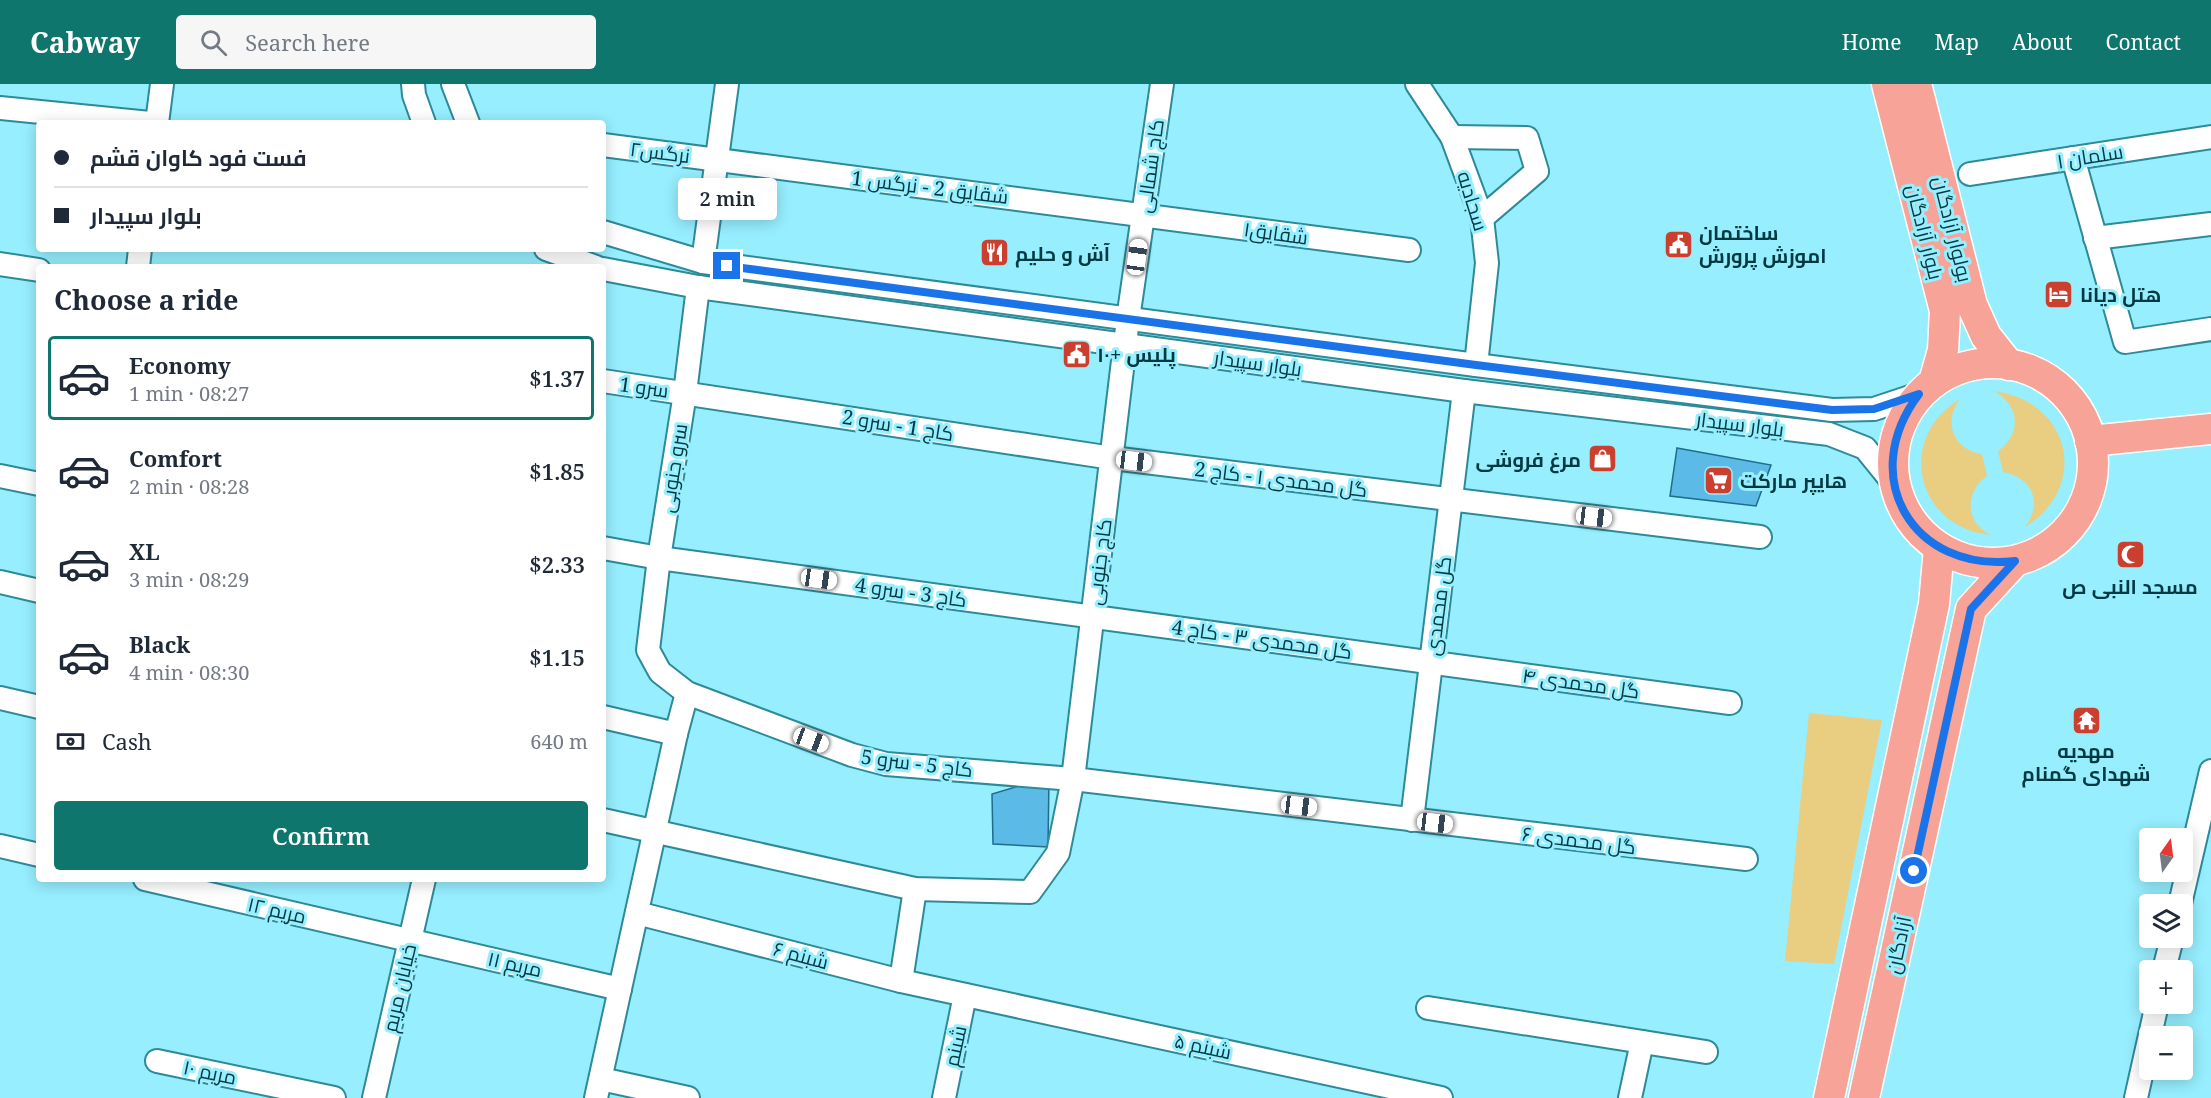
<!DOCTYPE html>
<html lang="en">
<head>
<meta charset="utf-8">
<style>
	body { margin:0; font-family:"Noto Serif",Cairo,serif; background:#f6f6f7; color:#1f2937; height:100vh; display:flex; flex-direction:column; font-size:22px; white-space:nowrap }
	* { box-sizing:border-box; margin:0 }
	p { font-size:20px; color:#747a83 }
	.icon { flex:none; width:33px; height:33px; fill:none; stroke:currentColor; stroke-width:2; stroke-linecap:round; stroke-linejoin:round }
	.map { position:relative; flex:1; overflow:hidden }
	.panel { position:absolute; left:36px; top:180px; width:570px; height:618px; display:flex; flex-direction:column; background:#fff; border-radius:6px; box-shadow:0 3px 15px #0003 }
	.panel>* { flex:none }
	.banner { position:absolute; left:36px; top:36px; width:570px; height:132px; border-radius:6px; box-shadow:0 3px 15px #0003; display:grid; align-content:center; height:132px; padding:0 18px; background:#fff }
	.needle { width:39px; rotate:14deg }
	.fabs { position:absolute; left:2139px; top:744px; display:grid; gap:12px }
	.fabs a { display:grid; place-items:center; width:54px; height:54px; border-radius:6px; background:#fff; box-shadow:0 3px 15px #0003; font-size:30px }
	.end { position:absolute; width:27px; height:27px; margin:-14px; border:8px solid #1a73e8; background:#fff; box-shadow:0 0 0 3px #fff }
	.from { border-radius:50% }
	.bubble { position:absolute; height:42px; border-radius:6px; background:#fff; box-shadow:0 3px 15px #0003; font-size:20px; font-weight:600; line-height:42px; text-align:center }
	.car { position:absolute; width:18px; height:36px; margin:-18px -9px; border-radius:8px; box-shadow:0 0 4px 2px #0007; background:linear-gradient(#fff 24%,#345 0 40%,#fff 0 76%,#345 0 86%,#fff 0) }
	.banner b { display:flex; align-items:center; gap:21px; height:57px; font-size:22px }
	.banner b+b { border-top:2px solid #e0e1e3 }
	.banner i { width:15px; height:15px; background:#1f2937 }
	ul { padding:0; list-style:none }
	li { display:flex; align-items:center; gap:18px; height:84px; margin:0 12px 9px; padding:0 6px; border:3px solid transparent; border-radius:6px }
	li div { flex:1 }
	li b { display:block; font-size:22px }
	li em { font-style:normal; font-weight:600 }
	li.selected { border-color:#0f766e }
	li>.icon { width:54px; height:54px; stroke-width:1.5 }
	h2 { padding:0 18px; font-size:27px; line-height:72px }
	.pay { display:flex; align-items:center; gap:15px; height:66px; padding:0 18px; font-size:22px }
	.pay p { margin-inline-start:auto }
	.cta { display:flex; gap:12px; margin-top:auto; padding:12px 18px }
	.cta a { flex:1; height:69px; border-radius:6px; background:#0f766e; color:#fff; font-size:24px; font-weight:600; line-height:69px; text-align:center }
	header { display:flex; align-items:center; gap:36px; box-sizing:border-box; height:84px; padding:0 30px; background:#0f766e; color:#fff }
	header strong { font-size:28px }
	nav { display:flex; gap:33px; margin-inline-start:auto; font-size:21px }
	.search { width:420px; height:54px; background:#f6f6f7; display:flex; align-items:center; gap:15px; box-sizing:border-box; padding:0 21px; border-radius:6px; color:#747a83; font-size:22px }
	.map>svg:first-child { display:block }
	.green { fill:#e9ce82 }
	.building { fill:#5bbae6; stroke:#1f6c8b; stroke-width:1.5 }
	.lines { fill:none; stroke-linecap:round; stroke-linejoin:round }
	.minor-casing { stroke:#2d8a99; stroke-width:26 }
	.major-casing { stroke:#fff; stroke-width:33 }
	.minor { stroke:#fff; stroke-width:22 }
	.major { stroke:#f7a397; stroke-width:30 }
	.route { stroke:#1a73e8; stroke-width:8 }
	.labels { text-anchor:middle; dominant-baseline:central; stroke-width:6; stroke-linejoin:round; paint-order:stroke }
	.street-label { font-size:20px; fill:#003941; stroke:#96eefe }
	.poi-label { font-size:20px; font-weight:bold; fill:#003941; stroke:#96eefe; text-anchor:start }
</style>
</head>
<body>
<header>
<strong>Cabway</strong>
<div class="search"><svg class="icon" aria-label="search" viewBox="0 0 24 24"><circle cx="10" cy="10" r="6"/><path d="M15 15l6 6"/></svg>Search here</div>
<nav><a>Home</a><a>Map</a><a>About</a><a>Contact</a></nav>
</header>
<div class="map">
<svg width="2211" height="1014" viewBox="0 0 2211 1014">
	<rect width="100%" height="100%" fill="#96eefe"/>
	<!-- green -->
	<g class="green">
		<path d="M1994,307C2070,317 2091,402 2025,443C2043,419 2033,394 2003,388L1998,367C2022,350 2020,321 1994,307Z"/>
		<path d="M1960,315C1942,338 1954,366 1982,370L1987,392C1964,408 1965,439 1991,451C1916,444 1895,354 1960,315Z"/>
		<polygon points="1809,629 1882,636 1834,880 1785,877"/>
	</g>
	<!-- building -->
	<g class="building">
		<polygon points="1677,364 1771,381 1756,422 1670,412"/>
		<polygon points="1049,693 1048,763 993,760 992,710"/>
	</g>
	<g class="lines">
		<defs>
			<g id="minor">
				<polyline points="413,0 414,11 424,39"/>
				<polyline points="453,0 468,39"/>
				<polyline points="1417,0 1452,53 1482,134 1487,179 1476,281"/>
				<polyline points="0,24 150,39"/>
				<polyline points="157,39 162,0"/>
				<polyline points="1452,53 1527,54 1537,87 1482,134"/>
				<polyline points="603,61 1409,166"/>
				<polyline points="2073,74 2125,258 2211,245"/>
				<polyline points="1970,90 2211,53"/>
				<polyline points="603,148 703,178 1476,281 1832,326 1874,325 1919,310"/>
				<polyline points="2095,154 2211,140"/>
				<polyline points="546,165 596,183"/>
				<polyline points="703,178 727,0"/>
				<polyline points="0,180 39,186"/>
				<polyline points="138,183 140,165"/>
				<polyline points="603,185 698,203 1464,307 1829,350 1865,364 1895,401"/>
				<polyline points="698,203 685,309 659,474 648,566 660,588 687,609 852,671 886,680 1073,695 1746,775"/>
				<polyline points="603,297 1112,374 1760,453"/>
				<polyline points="0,392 39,400"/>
				<polyline points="603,464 659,474 1730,619"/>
				<polyline points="0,498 39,507"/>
				<polyline points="0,614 39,623"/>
				<polyline points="603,633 676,650"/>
				<polyline points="603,736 915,805 1030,808 1058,769 1073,695 1128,235 1162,0"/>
				<polyline points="1412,736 1464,307"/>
				<polyline points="0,762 39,771"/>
				<polyline points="145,795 620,905"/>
				<polyline points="2180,820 2211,687"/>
				<polyline points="637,829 901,897 1441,1014"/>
				<polyline points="2164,886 2172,854"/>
				<polyline points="901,897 915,805"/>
				<polyline points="1428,924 1706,968"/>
				<polyline points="157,977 334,1014"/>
				<polyline points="601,995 688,1014"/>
				<polyline points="374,1014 424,795"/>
				<polyline points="596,1014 676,650 687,609"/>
				<polyline points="944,1014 965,911"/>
				<polyline points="1630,1014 1642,958"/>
				<polyline points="2136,1014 2157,920"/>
			</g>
			<g id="major">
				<polyline points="1887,0 1945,227 1943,266 1934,298"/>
				<polyline points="1916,0 1972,221 1986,252 2009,281"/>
				<circle cx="1993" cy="379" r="100"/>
				<polyline points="2090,357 2211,345"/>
				<polyline points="1829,1014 1934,520 1939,464"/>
				<polyline points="1864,1014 1971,525 2015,477"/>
			</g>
		</defs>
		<!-- minor casing -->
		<use href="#minor" class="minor-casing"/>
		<!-- major casing -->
		<use href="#major" class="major-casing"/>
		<!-- minor -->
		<use href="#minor" class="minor"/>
		<!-- major -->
		<use href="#major" class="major"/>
	</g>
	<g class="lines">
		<!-- route -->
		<path class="route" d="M727,182L1476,281L1832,326L1874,325L1919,310C1856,393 1913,489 2015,477L1971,525L1914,787"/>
	</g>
	<!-- icons -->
	<defs>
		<symbol id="civic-square" viewBox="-11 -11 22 22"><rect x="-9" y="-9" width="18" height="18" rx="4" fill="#cb3f2e" stroke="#96eefe"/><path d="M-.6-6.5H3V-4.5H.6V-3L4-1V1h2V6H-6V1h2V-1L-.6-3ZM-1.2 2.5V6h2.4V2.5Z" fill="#fff"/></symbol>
		<symbol id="restaurant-square" viewBox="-11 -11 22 22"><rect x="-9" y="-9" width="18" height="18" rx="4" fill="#cb3f2e" stroke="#96eefe"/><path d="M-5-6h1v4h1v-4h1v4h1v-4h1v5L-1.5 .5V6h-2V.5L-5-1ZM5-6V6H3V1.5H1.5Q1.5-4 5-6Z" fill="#fff"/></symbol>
		<symbol id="hotel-square" viewBox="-11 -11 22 22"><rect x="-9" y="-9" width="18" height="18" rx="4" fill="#cb3f2e" stroke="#96eefe"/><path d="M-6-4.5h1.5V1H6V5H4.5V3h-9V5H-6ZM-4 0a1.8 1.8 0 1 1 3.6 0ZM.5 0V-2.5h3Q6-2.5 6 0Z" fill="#fff"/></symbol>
		<symbol id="shop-square" viewBox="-11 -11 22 22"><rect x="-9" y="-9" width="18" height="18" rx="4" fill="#cb3f2e" stroke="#96eefe"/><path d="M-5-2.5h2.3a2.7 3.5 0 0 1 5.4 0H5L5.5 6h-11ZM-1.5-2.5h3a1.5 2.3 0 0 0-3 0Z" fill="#fff"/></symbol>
		<symbol id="supermarket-square" viewBox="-11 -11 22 22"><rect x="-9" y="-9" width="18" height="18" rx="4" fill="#cb3f2e" stroke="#96eefe"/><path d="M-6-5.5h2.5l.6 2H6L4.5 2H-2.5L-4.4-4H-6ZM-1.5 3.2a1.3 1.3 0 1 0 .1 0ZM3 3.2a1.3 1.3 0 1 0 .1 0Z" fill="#fff"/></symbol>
		<symbol id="mosque-square" viewBox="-11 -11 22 22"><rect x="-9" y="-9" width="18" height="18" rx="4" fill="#cb3f2e" stroke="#96eefe"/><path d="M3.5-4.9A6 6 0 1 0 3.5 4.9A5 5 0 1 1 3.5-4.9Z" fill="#fff"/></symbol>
		<symbol id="temple-square" viewBox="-11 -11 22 22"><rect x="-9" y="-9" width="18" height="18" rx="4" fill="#cb3f2e" stroke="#96eefe"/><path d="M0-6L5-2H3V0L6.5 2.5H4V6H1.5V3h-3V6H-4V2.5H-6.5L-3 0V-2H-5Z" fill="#fff"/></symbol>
	</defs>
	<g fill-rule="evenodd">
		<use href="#civic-square" x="1662" y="144" width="33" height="33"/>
		<use href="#restaurant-square" x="978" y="152" width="33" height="33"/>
		<use href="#hotel-square" x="2042" y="194" width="33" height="33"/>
		<use href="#civic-square" x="1060" y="254" width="33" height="33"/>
		<use href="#shop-square" x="1586" y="358" width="33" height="33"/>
		<use href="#supermarket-square" x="1702" y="380" width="33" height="33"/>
		<use href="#mosque-square" x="2114" y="454" width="33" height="33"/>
		<use href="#temple-square" x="2070" y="620" width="33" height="33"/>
	</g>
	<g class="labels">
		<!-- street labels -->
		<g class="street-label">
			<text transform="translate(660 68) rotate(7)">نرگس۲</text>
			<text transform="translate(2090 72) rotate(-9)">سلمان ۱</text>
			<text transform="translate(1150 82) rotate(-82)">کاج شمالی</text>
			<text transform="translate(930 103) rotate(7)">شقایق 2 - نرگس 1</text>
			<text transform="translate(1473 117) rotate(73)">سجادیه</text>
			<text transform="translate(1953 145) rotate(76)">بولوار آزادگان</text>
			<text transform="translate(1925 148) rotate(76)">بلوار آزادگان</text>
			<text transform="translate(1276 149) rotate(8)">شقایق۱</text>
			<text transform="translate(1258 279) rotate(8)">بلوار سپیدار</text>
			<text transform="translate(644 303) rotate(8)">سرو 1</text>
			<text transform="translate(1740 340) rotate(7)">بلوار سپیدار</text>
			<text transform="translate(898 341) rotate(9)">کاج 1 - سرو 2</text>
			<text transform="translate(673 384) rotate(-81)">سرو جنوبی</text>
			<text transform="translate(1281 395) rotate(7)">گل محمدی ۱ - کاج 2</text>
			<text transform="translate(1099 478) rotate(-83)">کاج جنوبی</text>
			<text transform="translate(911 508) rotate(8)">کاج 3 - سرو 4</text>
			<text transform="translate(1438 522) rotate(-83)">گل محمدی</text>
			<text transform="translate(1262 555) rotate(8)">گل محمدی ۳ - کاج 4</text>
			<text transform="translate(1581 599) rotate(8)">گل محمدی ۴</text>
			<text transform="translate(917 679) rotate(7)">کاج 5 - سرو 5</text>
			<text transform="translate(1579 756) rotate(7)">گل محمدی ۶</text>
			<text transform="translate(277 826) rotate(13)">مریم ۱۲</text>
			<text transform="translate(1898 861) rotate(-78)">آزادگان</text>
			<text transform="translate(801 871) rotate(15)">شبنم ۶</text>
			<text transform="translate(515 880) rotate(13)">مریم ۱۱</text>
			<text transform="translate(399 904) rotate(-77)">خیابان مریم</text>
			<text transform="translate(955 962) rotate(-78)">شبنم</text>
			<text transform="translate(1203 962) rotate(12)">شبنم ۵</text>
			<text transform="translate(210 988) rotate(12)">مریم ۱۰</text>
		</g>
		<!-- poi labels -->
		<g class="poi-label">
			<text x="1699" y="148">ساختمان<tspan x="1699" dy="23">اموزش پرورش</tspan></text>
			<text x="1015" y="169">آش و حلیم</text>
			<text x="2080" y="210">هتل دیانا</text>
			<text x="1097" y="270">پلیس +۱۰</text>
			<text x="1581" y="375" text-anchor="end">مرغ فروشی</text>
			<text x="1740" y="396">هایپر مارکت</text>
			<text x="2130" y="502" text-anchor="middle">مسجد النبی ص</text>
			<text x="2086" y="666" text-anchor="middle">مهدیه<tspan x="2086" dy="23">شهدای گمنام</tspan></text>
		</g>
	</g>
</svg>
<div class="fabs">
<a><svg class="needle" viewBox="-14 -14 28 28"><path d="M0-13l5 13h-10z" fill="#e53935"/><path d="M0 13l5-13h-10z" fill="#747a83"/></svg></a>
<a><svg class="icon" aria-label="layers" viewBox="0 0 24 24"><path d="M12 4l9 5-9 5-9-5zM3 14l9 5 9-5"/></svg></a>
<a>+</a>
<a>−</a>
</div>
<i class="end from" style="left:1914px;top:787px"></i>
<i class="end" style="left:727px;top:182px"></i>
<div class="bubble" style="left:678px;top:94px;width:99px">2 min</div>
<i class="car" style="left:1137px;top:173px;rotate:8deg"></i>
<i class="car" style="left:1134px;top:377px;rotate:97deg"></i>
<i class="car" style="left:1594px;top:433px;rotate:97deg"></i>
<i class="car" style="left:819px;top:495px;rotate:98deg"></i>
<i class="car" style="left:811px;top:656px;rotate:111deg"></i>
<i class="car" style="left:1299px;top:722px;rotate:97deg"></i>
<i class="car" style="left:1435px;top:739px;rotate:97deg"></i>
<div class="banner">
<b><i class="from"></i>فست فود كاوان قشم</b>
<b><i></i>بلوار سپیدار</b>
</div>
<section class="panel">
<h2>Choose a ride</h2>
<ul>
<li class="selected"><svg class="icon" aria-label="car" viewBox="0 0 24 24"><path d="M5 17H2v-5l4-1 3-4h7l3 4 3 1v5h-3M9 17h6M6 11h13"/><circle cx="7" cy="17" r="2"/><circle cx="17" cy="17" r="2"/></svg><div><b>Economy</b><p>1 min · 08:27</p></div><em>$1.37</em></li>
<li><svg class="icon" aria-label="car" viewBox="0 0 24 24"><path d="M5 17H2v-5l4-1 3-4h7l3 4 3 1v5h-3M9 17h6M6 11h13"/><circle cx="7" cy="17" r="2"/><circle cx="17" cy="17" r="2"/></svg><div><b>Comfort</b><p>2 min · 08:28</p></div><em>$1.85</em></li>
<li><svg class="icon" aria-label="car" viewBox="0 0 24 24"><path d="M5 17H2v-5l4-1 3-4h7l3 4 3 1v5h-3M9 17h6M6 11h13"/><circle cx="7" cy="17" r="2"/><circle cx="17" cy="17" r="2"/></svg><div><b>XL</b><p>3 min · 08:29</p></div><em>$2.33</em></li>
<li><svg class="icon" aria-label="car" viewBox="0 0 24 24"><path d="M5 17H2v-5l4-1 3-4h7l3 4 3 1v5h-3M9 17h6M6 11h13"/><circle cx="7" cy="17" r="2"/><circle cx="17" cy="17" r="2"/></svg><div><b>Black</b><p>4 min · 08:30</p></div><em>$1.15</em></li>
</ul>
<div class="pay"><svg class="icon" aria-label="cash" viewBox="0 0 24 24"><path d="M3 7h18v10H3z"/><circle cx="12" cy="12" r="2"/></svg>Cash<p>640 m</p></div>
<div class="cta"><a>Confirm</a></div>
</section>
</div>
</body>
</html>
